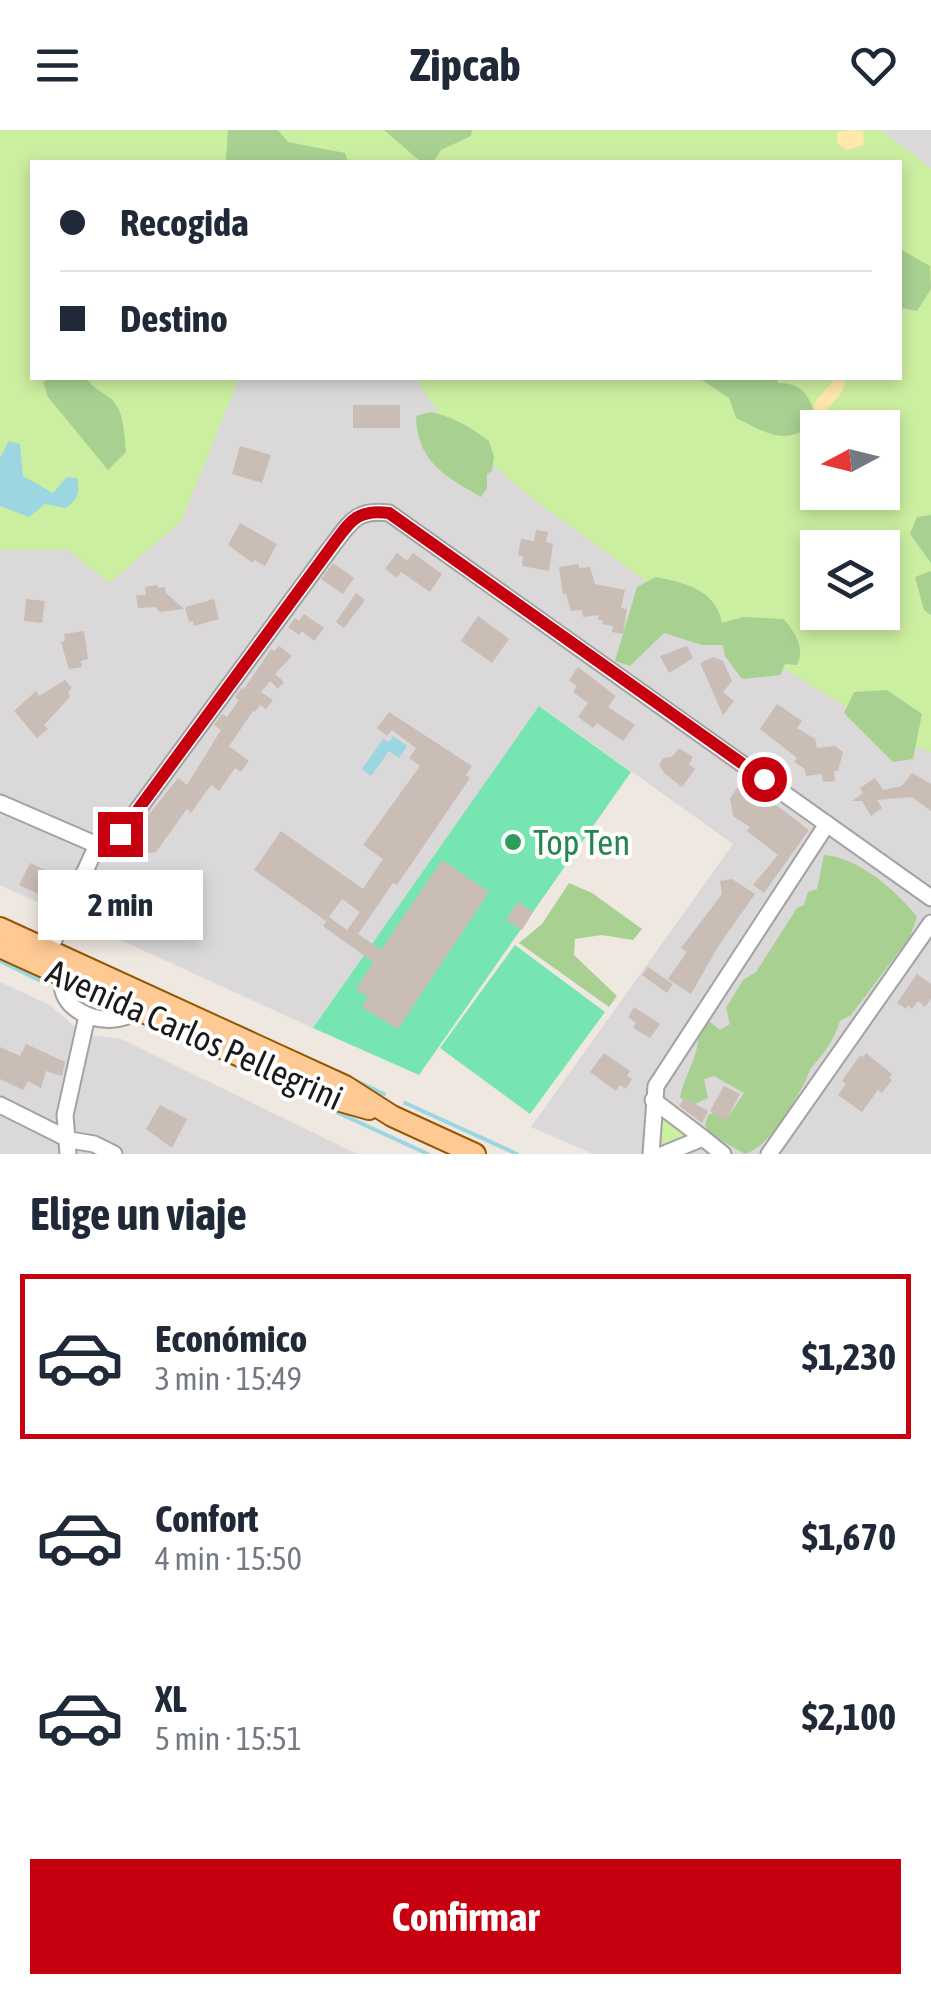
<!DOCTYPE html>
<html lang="es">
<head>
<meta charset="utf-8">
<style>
	body { margin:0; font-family:"Asap Condensed",sans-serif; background:#f6f6f7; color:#1f2937; height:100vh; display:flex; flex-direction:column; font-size:38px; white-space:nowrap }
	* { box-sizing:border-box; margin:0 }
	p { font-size:32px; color:#747a83 }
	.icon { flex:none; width:55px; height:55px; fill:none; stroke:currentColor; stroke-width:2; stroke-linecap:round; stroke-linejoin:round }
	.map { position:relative; height:1024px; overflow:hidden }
	.details { display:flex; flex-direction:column; background:#fff; flex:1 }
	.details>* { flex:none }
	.top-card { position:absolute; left:30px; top:30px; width:872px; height:220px; border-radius:0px; box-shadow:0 5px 15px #0003; display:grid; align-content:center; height:220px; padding:0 30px; background:#fff }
	.needle { width:65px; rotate:263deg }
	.tools { position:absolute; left:800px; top:280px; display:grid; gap:20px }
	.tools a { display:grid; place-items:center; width:100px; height:100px; border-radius:0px; background:#fff; box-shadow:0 5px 15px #0003; font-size:50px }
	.end { position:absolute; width:45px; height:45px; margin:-22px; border:12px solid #c7000f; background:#fff; box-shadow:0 0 0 5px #fff }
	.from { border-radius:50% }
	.bubble { position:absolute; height:70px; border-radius:0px; background:#fff; box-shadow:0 5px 15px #0003; font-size:32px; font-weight:700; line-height:70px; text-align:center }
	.top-card b { display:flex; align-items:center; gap:35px; height:95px; font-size:38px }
	.top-card b+b { border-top:2px solid #e0e1e3 }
	.top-card i { width:25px; height:25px; background:#1f2937 }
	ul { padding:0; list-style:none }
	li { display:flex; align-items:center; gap:30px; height:165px; margin:0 20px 15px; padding:0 10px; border:5px solid transparent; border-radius:0px }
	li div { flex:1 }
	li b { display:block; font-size:38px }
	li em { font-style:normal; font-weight:700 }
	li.current { border-color:#c7000f }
	li>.icon { width:90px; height:90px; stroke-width:1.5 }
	h2 { padding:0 30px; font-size:45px; line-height:120px }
	.button { display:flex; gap:20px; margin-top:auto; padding:20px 30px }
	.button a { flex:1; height:115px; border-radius:0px; background:#c7000f; color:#fff; font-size:40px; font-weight:700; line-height:115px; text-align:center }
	header { display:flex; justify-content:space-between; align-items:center; height:130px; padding:0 30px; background:#fff; font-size:45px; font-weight:700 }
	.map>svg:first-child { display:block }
	.residential { fill:#dad8d8; fill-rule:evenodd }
	.grass { fill:#cceea0; fill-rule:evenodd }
	.forest { fill:#a8d191 }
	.sand { fill:#ffe8ad }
	.pitch { fill:#76e5b2 }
	.water { fill:#9cd6e0 }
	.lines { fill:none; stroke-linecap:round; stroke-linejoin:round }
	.stream { stroke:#9cd6e0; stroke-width:4 }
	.building { fill:#cabdb6 }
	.minor-casing { stroke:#a2a2a2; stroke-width:19 }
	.major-casing { stroke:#935700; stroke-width:24 }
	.minor { stroke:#fff; stroke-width:15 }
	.major { stroke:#ffc994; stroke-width:20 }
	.route { stroke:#c7000f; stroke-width:12 }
	.leisure-dot { fill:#2e9e5b; stroke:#fff; stroke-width:4 }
	.labels { text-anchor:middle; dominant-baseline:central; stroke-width:8; stroke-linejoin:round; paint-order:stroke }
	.leisure-label { font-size:35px; fill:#27864d; stroke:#fff; text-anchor:start }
	.street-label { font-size:35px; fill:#1b1b1b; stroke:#fff }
</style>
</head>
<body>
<header><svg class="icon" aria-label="menu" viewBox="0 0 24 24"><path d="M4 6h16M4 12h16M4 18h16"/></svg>Zipcab<svg class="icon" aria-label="heart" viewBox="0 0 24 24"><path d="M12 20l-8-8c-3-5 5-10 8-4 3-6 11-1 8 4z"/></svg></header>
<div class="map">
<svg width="931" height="1024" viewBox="0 0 931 1024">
	<rect width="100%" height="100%" fill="#eee8e0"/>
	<!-- residential -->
	<g class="residential">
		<path d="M0,0H931V1024H593L531,997L733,714L540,576L313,898L0,755ZM32,32H900V248H32ZM818,298H882V362H818ZM818,418H882V482H818Z"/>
		<polygon points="0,852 50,875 83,904 121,909 357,1024 0,1024"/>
	</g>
	<!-- grass -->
	<g class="grass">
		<path d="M0,0H881L931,38V622L900,610L666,466L533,369L446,295L416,248H900V32H32V248H239L181,392L110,453L68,420H0ZM818,298H882V362H818ZM818,418H882V482H818Z"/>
		<polygon points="657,984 690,1006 655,1022"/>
	</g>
	<!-- forest -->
	<g class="forest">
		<polygon points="228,0 278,0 288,12 345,23 348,32 230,32 226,30"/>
		<polygon points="384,0 472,0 471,6 441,20 433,32 421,32"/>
		<polygon points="900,119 930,136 931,159 917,181 900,178"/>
		<path d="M50,248H86C94,259 99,260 110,268C125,280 124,305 126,322L108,340L48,267L43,252Z"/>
		<path d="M699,248H777L778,253C805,253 810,268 817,292C783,317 770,304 736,288L729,268Z"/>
		<path d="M430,282C455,287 470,297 489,311L494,327L492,341L487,344V358L481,367C447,347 417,333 416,286Z"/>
		<polygon points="931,385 931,433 910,404 917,387"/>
		<polygon points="931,441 931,485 924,480 915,447"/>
		<path d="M656,447C686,453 716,460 722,493L743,487L784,489C794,502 806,517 797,535L785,534L780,545L742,549L725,526L723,515H702L664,503L630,536L615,531L637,457Z"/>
		<polygon points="887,560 922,584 913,629 893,632 844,583 854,562"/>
		<path d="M824,725C858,727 897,761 917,787L910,807L851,885L840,891C833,912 825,922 811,938C809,941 807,948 805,952C792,976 771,1015 745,1024L710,1004L705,995L708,985L716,982L730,984L744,963L714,946L704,949L708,968L695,974L680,968C684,944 700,926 698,902L709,891L720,900L730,894L726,878L743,850L756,842L797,778L804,775L808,762L817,759Z"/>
		<polygon points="569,753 592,763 642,799 633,810 602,805 575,809 574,825 617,866 609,877 519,813 542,794"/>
	</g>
	<!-- sand -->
	<g class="sand">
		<polygon points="852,0 863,1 864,15 846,20 837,12 837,2"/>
		<path d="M836,248H845C846,261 835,271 826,280L813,281L816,270Z"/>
	</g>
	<!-- pitch -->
	<g class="pitch">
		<polygon points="539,576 631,642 419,945 313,898"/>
		<polygon points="515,815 605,882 530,984 440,918"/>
	</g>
	<!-- water -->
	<g class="water">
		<path d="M9,311L20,314L23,346L53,363L67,347L77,348C80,361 78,371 65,378L45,374L29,387L0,376V328Z"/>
		<polygon points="393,606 407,616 399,628 389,621 371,646 362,639 383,609 389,612"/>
	</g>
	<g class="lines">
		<!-- stream -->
		<g class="stream">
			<polyline points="0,831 39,850 53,851"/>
			<polyline points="239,896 266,909"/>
			<polyline points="160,901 428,1024"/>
			<polyline points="352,949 384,964"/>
			<polyline points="405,973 517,1024"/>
		</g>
	</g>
	<!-- building -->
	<g class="building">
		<rect x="353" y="275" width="47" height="23"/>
		<polygon points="240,316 271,325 262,353 232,344"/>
		<polygon points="240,393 277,414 265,436 254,430 253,433 228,415"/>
		<polygon points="536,400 548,402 546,412 553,414 549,441 522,436 523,426 518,425 521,409 534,411"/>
		<polygon points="397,423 407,431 413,423 442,444 430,462 401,442 397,448 385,439"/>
		<polygon points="333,433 354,448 343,464 321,449"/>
		<polygon points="579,434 579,438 590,437 595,454 625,460 621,478 627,479 623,504 612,502 613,496 602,494 603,491 598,490 599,485 583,487 582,480 571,481 566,464 563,464 559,437"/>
		<polygon points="157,455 158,458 165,457 166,463 184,479 159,482 156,477 138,478 136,465 146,465 145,457"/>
		<polygon points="356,463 365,470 344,498 336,492"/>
		<polygon points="26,469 45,471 42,493 24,491"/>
		<polygon points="214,469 219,489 194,496 193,491 189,492 185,477"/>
		<polygon points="304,484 324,498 314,511 302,501 299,505 288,497 295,488 299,491"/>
		<polygon points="478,486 509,509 492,533 461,511"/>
		<polygon points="84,501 88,529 81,531 82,537 69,539 61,512 65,511 64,504"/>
		<polygon points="279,516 292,526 275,544 284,552 278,559 270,551 261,562 273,570 266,579 260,575 255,582 253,581 229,616 249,631 241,642 235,638 219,661 211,655 191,683 187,679 156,722 141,724 139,716 134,712 146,688 178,648 187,655 221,600 214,595 222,584 227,587 239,570 235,567 242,558 244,559 271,519 274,521"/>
		<polygon points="687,516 693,528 669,543 660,526"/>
		<polygon points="713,527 723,531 732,551 723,562 734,571 723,585 700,533"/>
		<polygon points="578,537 616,566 608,577 635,595 623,611 597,593 593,598 578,587 588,573 573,562 577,556 569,550"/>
		<polygon points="65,550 72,558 68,562 70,567 44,595 48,599 37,608 14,581 36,561 39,566"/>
		<polygon points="777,574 802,591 797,598 815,609 817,618 835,616 843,622 838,641 834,641 835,651 823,652 822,644 806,646 805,639 794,632 797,628 760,599"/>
		<polygon points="389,582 472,636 466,645 470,648 397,755 393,753 358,804 381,820 442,730 489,762 398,899 362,877 368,867 356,859 373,832 323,796 329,787 347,800 360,782 342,769 326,791 254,740 281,701 363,759 383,729 363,715 420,636 409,628 416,618 392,600 387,606 377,598"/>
		<polygon points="679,618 693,627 689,634 695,639 682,657 664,643 659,635 663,628 672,627"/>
		<polygon points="912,643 931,654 931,681 912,667 877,670 882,678 871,686 862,671 852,671 863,663 860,658 875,648 883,660 902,656"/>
		<polygon points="743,650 809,700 764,763 753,755 778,725 747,701 750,697 733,686 730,668"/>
		<polygon points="30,733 54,744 43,766 19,755"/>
		<polygon points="732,749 755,764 719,815 691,864 668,849 687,822 681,818 722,764 720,751"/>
		<polygon points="518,772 533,782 522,800 506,790"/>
		<polygon points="648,837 673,854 667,863 642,845"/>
		<polygon points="917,844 931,854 931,869 925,877 918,871 912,879 908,875 906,879 897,873"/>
		<polygon points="634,877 660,894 650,908 633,898 636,893 628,887"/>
		<polygon points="26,914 65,932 62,946 46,941 41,958 28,951 23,960 0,949 0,917 20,926"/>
		<polygon points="604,923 630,941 627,946 632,949 626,959 620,955 616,961 590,942"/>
		<polygon points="866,923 892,944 889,948 892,950 882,963 878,960 862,982 838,965 846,954 842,951 860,925 863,927"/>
		<polygon points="724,956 740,964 726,990 710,981"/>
		<polygon points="684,968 708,981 702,993 679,976"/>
		<polygon points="160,975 187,989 172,1018 146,999"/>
	</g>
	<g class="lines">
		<defs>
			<g id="minor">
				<path d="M0,673L97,715L120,704L329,420C349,395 354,378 389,383L931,768"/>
				<polyline points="71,772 97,715"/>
				<polyline points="46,828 66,783"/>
				<path d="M63,845C55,879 98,896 125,887L135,870"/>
				<polyline points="653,970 703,1008"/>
				<polyline points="0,975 70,1010 94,1014 114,1024"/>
				<polyline points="68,1024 65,985 87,886"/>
				<polyline points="651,1024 656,956 827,694"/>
				<polyline points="664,1024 703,1008 723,1024"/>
				<polyline points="769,1024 931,793"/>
			</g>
			<g id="major">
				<polyline points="0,798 345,956 392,986 475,1024"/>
				<polyline points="0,817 337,970 369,979"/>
			</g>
		</defs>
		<!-- minor casing -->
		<use href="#minor" class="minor-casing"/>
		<!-- major casing -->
		<use href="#major" class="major-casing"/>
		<!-- minor -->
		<use href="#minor" class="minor"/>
		<!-- major -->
		<use href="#major" class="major"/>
	</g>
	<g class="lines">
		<!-- route -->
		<path class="route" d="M120,704L329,420C348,395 354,378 389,383L764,649"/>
	</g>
	<!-- markers -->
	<circle class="leisure-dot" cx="513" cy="712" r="10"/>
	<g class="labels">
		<!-- leisure labels -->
		<g class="leisure-label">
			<text x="533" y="712">Top Ten</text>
		</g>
		<!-- street labels -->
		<g class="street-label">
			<text transform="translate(195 904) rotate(24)">Avenida Carlos Pellegrini</text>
		</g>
	</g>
</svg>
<div class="tools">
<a><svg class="needle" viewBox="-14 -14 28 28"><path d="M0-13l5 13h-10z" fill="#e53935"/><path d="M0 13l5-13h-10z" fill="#747a83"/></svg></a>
<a><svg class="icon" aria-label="layers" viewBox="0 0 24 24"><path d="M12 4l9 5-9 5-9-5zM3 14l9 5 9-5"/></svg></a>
</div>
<i class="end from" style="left:764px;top:649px"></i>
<i class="end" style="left:120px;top:704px"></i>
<div class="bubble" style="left:38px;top:740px;width:165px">2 min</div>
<div class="top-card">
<b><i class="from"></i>Recogida</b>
<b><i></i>Destino</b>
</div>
</div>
<section class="details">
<h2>Elige un viaje</h2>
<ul>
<li class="current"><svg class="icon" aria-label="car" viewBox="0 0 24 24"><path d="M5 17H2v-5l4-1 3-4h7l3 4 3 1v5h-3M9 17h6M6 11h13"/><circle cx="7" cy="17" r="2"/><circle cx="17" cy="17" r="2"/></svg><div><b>Económico</b><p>3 min · 15:49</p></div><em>$1,230</em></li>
<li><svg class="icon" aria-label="car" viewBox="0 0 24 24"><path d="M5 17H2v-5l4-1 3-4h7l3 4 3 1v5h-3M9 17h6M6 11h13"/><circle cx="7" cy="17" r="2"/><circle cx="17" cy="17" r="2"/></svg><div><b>Confort</b><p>4 min · 15:50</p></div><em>$1,670</em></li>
<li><svg class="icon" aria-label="car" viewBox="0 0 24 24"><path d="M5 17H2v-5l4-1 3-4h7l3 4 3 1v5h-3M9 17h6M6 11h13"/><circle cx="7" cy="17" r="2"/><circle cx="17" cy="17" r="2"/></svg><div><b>XL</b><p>5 min · 15:51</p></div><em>$2,100</em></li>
</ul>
<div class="button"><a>Confirmar</a></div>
</section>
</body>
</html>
